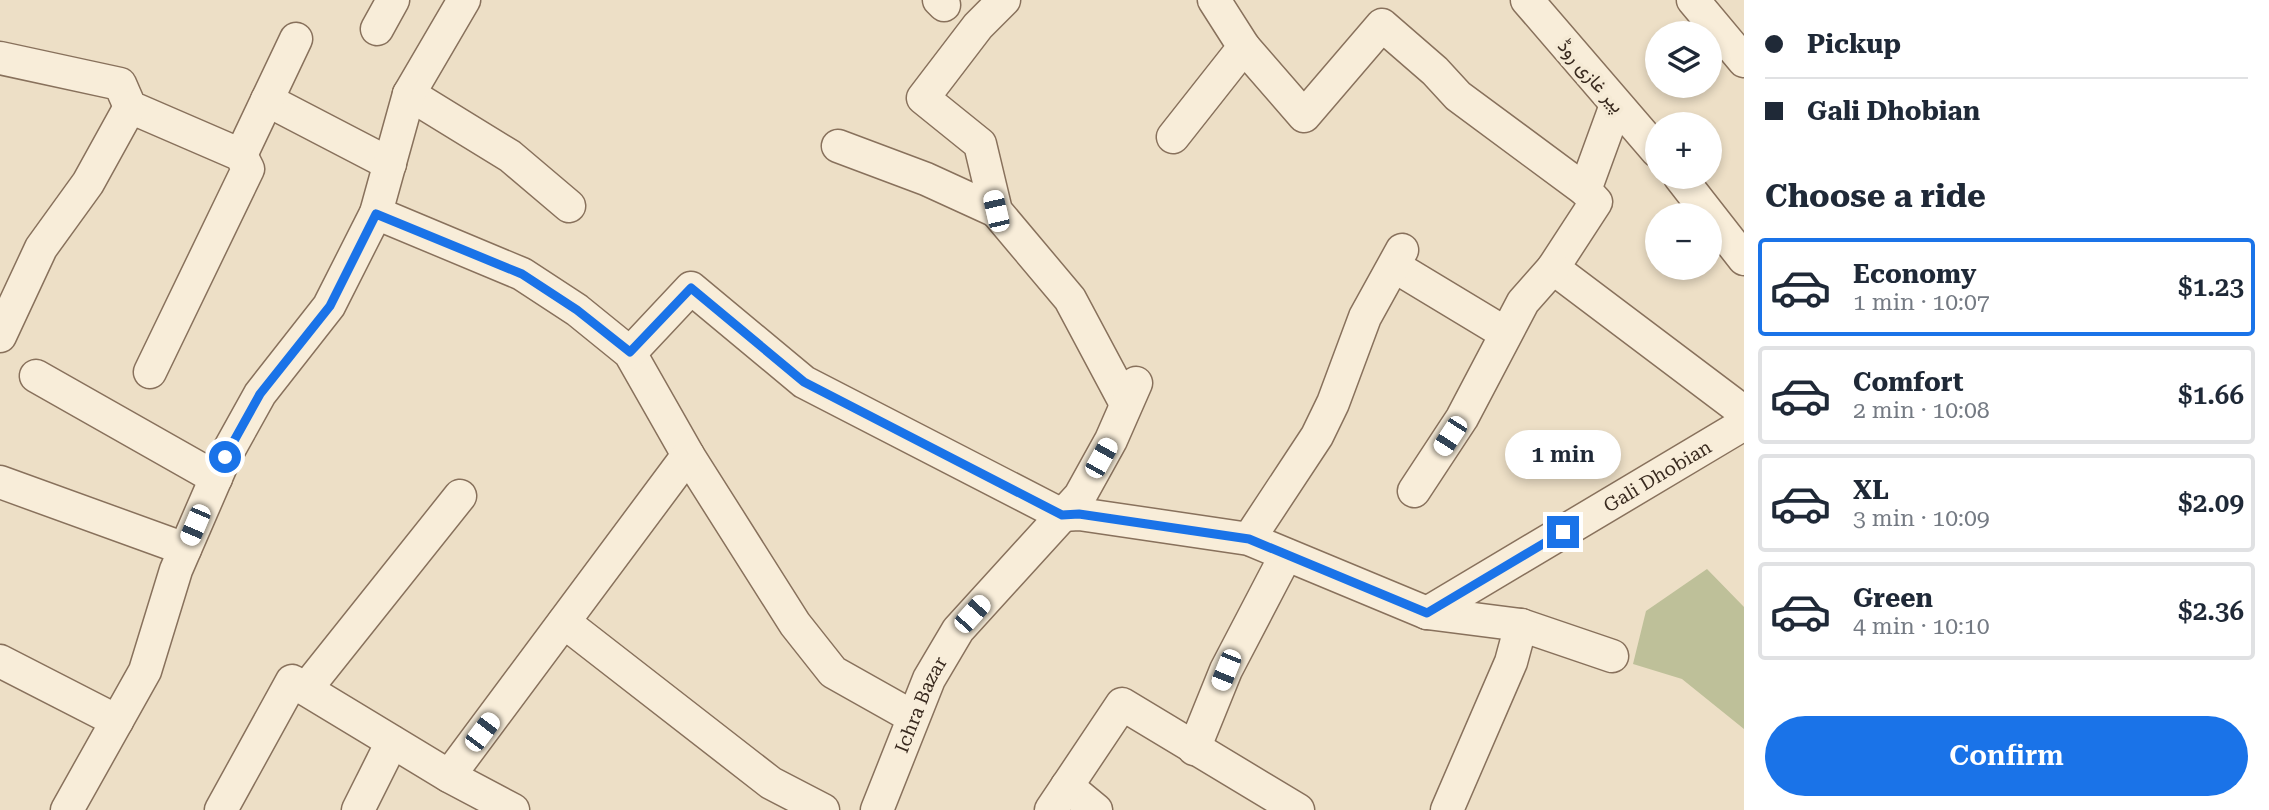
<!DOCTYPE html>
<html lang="en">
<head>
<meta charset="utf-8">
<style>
	body { margin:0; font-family:"Roboto Serif",Vazirmatn,serif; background:#f6f6f7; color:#1f2937; height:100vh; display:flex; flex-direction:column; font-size:26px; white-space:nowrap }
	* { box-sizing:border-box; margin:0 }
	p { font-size:23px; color:#747a83 }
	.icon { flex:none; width:38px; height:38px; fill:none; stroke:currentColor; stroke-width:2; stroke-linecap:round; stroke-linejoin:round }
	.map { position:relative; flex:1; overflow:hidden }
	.panel { display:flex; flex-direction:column; background:#fff; width:525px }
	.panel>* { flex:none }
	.guide { display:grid; align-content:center; height:154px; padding:0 21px; background:#fff }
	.controls { position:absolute; left:1645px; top:21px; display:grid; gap:14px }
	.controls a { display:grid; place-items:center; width:77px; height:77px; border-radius:50%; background:#fff; box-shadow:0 4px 10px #0003; font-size:35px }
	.end { position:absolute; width:32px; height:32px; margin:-16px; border:9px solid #1a73e8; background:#fff; box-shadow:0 0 0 4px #fff }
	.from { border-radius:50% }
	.bubble { position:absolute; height:49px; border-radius:24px; background:#fff; box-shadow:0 4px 10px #0003; font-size:23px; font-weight:600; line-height:49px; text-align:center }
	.car { position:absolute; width:21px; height:42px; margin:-21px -10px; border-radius:9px; box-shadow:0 0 5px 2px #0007; background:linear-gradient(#fff 24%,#345 0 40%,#fff 0 76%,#345 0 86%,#fff 0) }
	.guide b { display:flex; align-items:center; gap:24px; height:66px; font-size:26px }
	.guide b+b { border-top:2px solid #e0e1e3 }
	.guide i { width:18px; height:18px; background:#1f2937 }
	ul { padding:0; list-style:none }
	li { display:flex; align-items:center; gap:21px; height:98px; margin:0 14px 10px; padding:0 7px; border:4px solid #e0e1e3; border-radius:7px }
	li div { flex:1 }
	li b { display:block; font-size:26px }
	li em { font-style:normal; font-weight:600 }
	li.current { border-color:#1a73e8 }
	li>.icon { width:63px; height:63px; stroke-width:1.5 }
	h2 { padding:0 21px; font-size:32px; line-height:84px }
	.button { display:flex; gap:14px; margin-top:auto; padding:14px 21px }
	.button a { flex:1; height:80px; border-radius:42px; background:#1a73e8; color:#fff; font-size:28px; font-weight:600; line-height:80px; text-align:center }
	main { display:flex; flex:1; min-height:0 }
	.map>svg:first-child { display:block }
	.cemetery { fill:#bec099 }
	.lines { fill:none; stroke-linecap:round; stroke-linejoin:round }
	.minor-casing { stroke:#88715c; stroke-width:35 }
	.minor { stroke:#f8edd9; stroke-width:32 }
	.route { stroke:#1a73e8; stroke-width:9 }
	.labels { text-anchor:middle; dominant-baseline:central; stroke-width:7; stroke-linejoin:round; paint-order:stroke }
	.street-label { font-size:19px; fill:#392a1f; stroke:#f5ead5 }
</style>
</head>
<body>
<main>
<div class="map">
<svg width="1744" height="810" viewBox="0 0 1744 810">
	<rect width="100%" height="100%" fill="#eddfc6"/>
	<!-- cemetery -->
	<polygon class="cemetery" points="1707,569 1744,607 1744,729 1682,679 1633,664 1646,611"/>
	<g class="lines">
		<defs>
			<g id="minor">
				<polyline points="939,0 944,5"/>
				<polyline points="1004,0 978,26 923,98 980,144 996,211 1070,299 1126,404"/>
				<polyline points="1527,0 1657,151"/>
				<polyline points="1693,0 1744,61"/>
				<polyline points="377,29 393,0"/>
				<polyline points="1244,47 1304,116 1382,25 1435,71 1458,96 1585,190"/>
				<polyline points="0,58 120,84 130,107 241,155 248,169 150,372"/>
				<polyline points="409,94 510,156 569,206"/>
				<polyline points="267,100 390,164"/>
				<polyline points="1616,105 1585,190 1596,202 1553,268 1744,412"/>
				<polyline points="1173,137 1244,47 1214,0"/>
				<polyline points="838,146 926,179 996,211"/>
				<polyline points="241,155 296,39"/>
				<polyline points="1680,177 1744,259"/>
				<polyline points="376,213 522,274 577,310 630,353 688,455 795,624 833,672 913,717"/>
				<polyline points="1394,266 1505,333"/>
				<polyline points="0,336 41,248 88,183 130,107"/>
				<polyline points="630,353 691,288 804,382 1062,515 1079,514 1249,539 1427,613 1521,625 1612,656"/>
				<polyline points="36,376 216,478"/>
				<polyline points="0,482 185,549"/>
				<polyline points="1414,491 1462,418 1523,302 1553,268"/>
				<polyline points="1249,539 1317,436 1333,403 1365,317 1402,250"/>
				<path id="s1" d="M1427,613L1744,424"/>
				<polyline points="564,622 771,783 823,810"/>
				<polyline points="0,661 117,721"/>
				<polyline points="306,689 460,496"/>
				<polyline points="1194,749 1226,670 1286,555"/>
				<polyline points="449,776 688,455"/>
				<polyline points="1067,786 1096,810"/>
				<polyline points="67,810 145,671 176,570 225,457 260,394 329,306 376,213 409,94 464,0"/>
				<polyline points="221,810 292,681 449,776 513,810"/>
				<polyline points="358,810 392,742"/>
				<path id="s2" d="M877,810L929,679L958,630L1080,496L1111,440L1136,383"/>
				<polyline points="1051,810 1122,704 1298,810"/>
				<polyline points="1447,810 1511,662 1521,625"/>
			</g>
		</defs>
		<!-- minor casing -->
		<use href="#minor" class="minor-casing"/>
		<!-- minor -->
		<use href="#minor" class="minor"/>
	</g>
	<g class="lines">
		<!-- route -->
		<polyline class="route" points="225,457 260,394 330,306 376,214 522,274 577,310 630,352 691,288 804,382 1062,515 1079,514 1249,539 1427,613 1563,532"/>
	</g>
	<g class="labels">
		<!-- street labels -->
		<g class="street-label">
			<text transform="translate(1591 76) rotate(49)">پیر غازی روڈ</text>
			<text stroke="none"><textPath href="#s1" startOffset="268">Gali Dhobian</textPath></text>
			<text stroke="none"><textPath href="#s2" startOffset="114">Ichra Bazar</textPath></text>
		</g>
	</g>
</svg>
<div class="controls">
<a><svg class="icon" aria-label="layers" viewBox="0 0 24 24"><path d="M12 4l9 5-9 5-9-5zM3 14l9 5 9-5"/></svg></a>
<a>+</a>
<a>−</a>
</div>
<i class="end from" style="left:225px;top:457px"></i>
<i class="end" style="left:1563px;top:532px"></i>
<div class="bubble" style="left:1505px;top:430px;width:116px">1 min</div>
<i class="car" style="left:996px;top:211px;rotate:347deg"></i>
<i class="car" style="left:1450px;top:436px;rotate:213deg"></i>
<i class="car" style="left:1101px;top:458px;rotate:29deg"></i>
<i class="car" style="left:195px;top:525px;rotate:203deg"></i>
<i class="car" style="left:972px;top:614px;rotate:42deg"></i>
<i class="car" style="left:1226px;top:670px;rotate:202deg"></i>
<i class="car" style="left:482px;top:732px;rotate:37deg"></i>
</div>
<section class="panel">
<div class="guide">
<b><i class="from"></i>Pickup</b>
<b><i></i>Gali Dhobian</b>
</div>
<h2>Choose a ride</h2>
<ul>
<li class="current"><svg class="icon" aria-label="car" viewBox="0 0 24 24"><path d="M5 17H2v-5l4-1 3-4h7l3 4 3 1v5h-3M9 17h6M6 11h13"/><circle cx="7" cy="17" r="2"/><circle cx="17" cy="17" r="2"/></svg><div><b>Economy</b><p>1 min · 10:07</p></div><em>$1.23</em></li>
<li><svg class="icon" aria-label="car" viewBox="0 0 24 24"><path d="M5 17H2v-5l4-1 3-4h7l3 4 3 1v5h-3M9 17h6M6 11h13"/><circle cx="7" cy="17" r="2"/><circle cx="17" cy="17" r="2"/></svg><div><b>Comfort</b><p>2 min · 10:08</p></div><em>$1.66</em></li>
<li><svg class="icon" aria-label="car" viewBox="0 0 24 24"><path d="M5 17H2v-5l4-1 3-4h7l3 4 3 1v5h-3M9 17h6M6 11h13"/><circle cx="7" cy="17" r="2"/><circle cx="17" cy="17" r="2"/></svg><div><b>XL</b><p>3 min · 10:09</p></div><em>$2.09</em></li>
<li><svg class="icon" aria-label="car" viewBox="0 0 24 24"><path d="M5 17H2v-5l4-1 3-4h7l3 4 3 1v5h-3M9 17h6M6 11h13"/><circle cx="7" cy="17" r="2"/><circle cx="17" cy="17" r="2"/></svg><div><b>Green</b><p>4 min · 10:10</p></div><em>$2.36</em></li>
</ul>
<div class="button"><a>Confirm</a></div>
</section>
</main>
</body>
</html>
